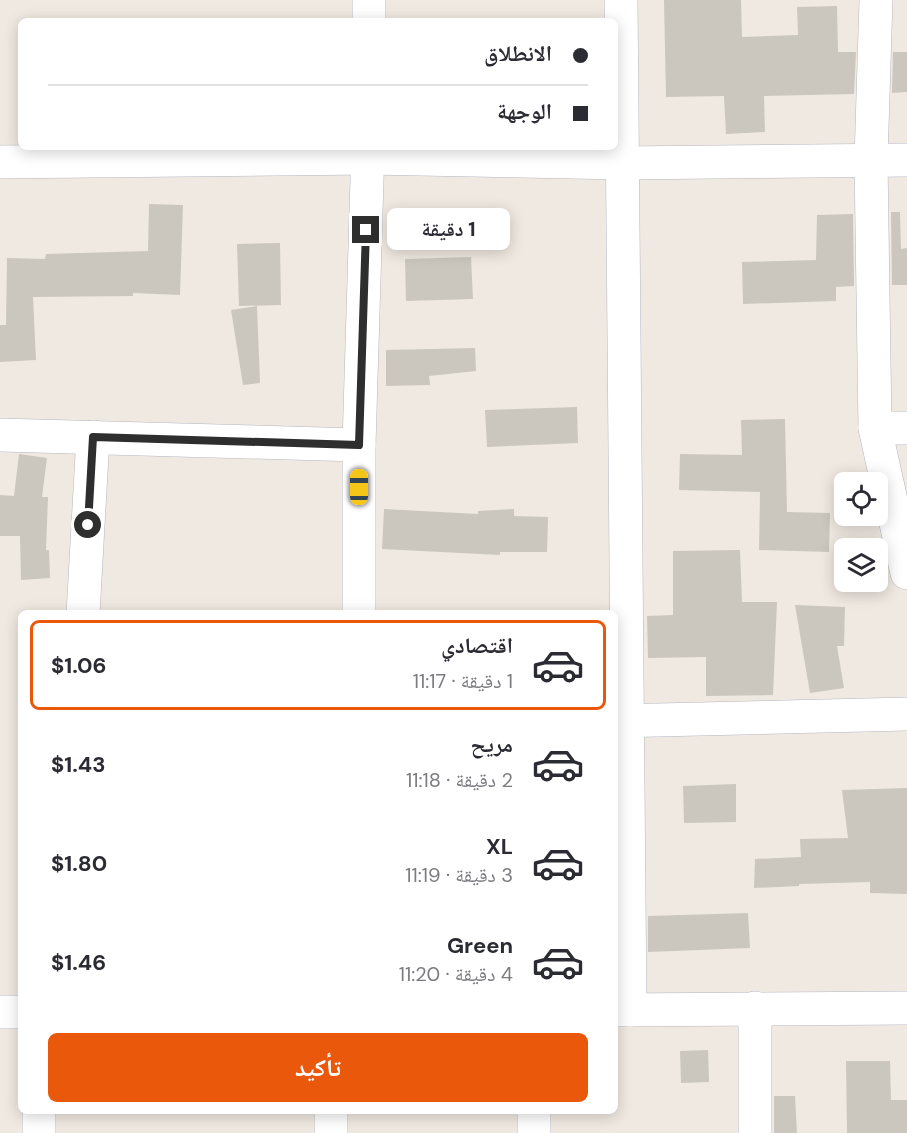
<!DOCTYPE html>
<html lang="ar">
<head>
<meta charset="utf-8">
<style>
	body { margin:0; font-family:"DM Sans","Noto Naskh Arabic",sans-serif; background:#f2f2f3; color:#2b2b33; direction:rtl; height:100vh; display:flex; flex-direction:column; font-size:22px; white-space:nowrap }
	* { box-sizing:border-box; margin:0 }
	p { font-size:20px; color:#7c7c81 }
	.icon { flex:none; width:33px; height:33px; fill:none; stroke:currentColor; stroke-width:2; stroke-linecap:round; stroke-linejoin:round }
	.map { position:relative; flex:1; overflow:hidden; direction:ltr }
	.panel { position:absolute; left:18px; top:610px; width:600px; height:504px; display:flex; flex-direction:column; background:#fff; border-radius:9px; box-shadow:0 3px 15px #0003; direction:rtl }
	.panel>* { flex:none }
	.banner { position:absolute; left:18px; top:18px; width:600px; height:132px; border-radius:9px; box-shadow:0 3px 15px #0003; direction:rtl; display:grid; align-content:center; height:132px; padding:0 30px; background:#fff }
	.controls { position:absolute; left:834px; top:472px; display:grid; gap:12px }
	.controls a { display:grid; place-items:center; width:54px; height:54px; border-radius:9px; background:#fff; box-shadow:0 3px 15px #0003; font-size:30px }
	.end { position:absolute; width:27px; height:27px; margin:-14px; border:8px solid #2e2e2e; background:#fff; box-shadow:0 0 0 3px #fff }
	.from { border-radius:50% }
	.bubble { position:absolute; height:42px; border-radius:9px; background:#fff; box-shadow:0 3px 15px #0003; font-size:20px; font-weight:700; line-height:42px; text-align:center; direction:rtl }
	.car { position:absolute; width:18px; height:36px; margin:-18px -9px; border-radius:8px; box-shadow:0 0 4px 2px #0007; background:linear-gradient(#f5c518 24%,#345 0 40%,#f5c518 0 76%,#345 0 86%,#f5c518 0) }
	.banner b { display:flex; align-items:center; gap:21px; height:57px; font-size:22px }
	.banner b+b { border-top:2px solid #e1e1e2 }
	.banner i { width:15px; height:15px; background:#2b2b33 }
	ul { padding:10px 0 0; list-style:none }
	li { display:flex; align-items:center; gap:18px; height:90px; margin:0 12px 9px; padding:0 18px; border:3px solid transparent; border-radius:9px }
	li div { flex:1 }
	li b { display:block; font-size:22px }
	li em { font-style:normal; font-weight:700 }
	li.active { border-color:#ea580c }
	li>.icon { width:54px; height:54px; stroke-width:1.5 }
	.action { display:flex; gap:12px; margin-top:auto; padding:12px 30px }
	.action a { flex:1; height:69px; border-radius:9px; background:#ea580c; color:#fff; font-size:24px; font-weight:700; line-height:69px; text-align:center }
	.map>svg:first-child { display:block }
	.building { fill:#cbc7bf }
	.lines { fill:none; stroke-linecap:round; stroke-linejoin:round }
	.minor-casing { stroke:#b4b7c1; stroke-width:34 }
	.minor { stroke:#fff; stroke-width:33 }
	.route { stroke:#2e2e2e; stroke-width:8 }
</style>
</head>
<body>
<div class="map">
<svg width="907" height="1133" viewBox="0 0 907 1133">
	<rect width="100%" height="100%" fill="#efe9e1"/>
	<!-- building -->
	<g class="building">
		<polygon points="664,0 741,0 742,37 798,35 797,7 837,6 838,52 856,52 854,94 764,96 765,132 726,134 724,96 666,97"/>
		<polygon points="893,52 907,52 907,92 892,93"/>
		<polygon points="149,204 183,205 180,295 133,293 133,296 33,297 36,360 0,362 0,325 6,325 7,258 45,259 46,254 148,251"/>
		<polygon points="891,212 900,212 901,249 907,248 907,285 892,285"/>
		<polygon points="853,214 854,286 836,287 836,301 743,304 742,262 816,260 817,215"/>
		<polygon points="280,243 281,305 239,306 237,244"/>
		<polygon points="471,257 473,299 406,301 405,259"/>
		<polygon points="257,306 260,383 243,385 231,310"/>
		<polygon points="475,348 476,371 429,376 430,385 386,386 386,350"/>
		<polygon points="577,407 578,443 487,447 485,410"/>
		<polygon points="785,419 787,512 830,513 829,552 759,550 760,492 679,490 680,454 742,455 741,420"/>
		<polygon points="19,454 47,458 42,497 48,497 46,550 49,550 50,578 21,580 20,536 0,536 0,495 14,496"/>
		<polygon points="384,509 478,514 478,511 514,509 514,516 548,517 547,552 500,552 500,555 382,549"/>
		<polygon points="740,550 742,602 777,602 773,695 706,696 706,657 648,658 647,616 673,615 673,551"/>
		<polygon points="795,605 845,607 844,646 837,646 844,688 810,693"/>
		<polygon points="736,784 736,822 684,823 683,786"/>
		<polygon points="907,788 907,894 870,893 870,882 799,884 799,886 754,888 755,859 801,857 800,839 848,838 842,790"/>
		<polygon points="748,913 750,948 648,952 648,916"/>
		<polygon points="708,1050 709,1082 681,1083 680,1051"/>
		<polygon points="846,1061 890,1061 891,1100 907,1100 907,1133 847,1133"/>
		<polygon points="774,1096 795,1096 797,1133 774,1133"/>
	</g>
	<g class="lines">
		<defs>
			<g id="minor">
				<polyline points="621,0 630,1010"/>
				<polyline points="876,0 871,160 875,428 907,573"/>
				<polyline points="369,21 369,0"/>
				<polyline points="0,162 368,158 622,163 907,160"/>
				<polyline points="875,428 907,428"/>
				<polyline points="0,435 359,445"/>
				<polyline points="83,614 93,437"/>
				<polyline points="359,614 359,445 368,147"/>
				<polyline points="615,721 907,714"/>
				<polyline points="755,1008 755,1133"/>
				<polyline points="615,1010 907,1008"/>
				<polyline points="0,1012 21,1012"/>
				<polyline points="39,1133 39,1112"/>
				<polyline points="331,1133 331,1112"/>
				<polyline points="534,1133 534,1112"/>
			</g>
		</defs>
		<!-- minor casing -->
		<use href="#minor" class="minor-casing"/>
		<!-- minor -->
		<use href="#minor" class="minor"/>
	</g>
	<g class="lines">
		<!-- route -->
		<polyline class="route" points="88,525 93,437 359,445 366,230"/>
	</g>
</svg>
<div class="controls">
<a><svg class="icon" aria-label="locate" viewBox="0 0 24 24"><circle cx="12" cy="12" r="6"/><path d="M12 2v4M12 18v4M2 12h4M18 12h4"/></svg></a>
<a><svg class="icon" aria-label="layers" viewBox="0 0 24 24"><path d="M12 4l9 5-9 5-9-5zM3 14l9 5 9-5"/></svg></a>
</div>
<i class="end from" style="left:88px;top:525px"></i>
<i class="end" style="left:366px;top:230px"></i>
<div class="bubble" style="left:387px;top:208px;width:123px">1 دقيقة</div>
<i class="car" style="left:359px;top:487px;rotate:0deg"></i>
<div class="banner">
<b><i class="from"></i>الانطلاق</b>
<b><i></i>الوجهة</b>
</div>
<section class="panel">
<ul>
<li class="active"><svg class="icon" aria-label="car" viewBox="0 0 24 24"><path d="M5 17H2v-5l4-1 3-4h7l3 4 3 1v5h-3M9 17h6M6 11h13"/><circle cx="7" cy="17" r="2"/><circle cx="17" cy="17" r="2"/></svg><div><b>اقتصادي</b><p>1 دقيقة · 11:17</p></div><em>$1.06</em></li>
<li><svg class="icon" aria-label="car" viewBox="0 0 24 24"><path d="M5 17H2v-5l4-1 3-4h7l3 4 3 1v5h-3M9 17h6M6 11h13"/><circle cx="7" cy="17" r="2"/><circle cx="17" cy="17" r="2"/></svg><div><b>مريح</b><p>2 دقيقة · 11:18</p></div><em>$1.43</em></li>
<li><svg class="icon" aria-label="car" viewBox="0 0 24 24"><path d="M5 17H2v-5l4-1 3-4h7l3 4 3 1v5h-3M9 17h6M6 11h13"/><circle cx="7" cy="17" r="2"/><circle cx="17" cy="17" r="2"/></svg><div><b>XL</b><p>3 دقيقة · 11:19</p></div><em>$1.80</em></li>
<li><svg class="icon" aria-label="car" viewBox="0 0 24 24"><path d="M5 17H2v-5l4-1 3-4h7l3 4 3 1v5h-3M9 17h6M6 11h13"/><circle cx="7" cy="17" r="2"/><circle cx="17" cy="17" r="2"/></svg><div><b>Green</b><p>4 دقيقة · 11:20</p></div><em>$1.46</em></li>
</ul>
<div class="action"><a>تأكيد</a></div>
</section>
</div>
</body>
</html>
